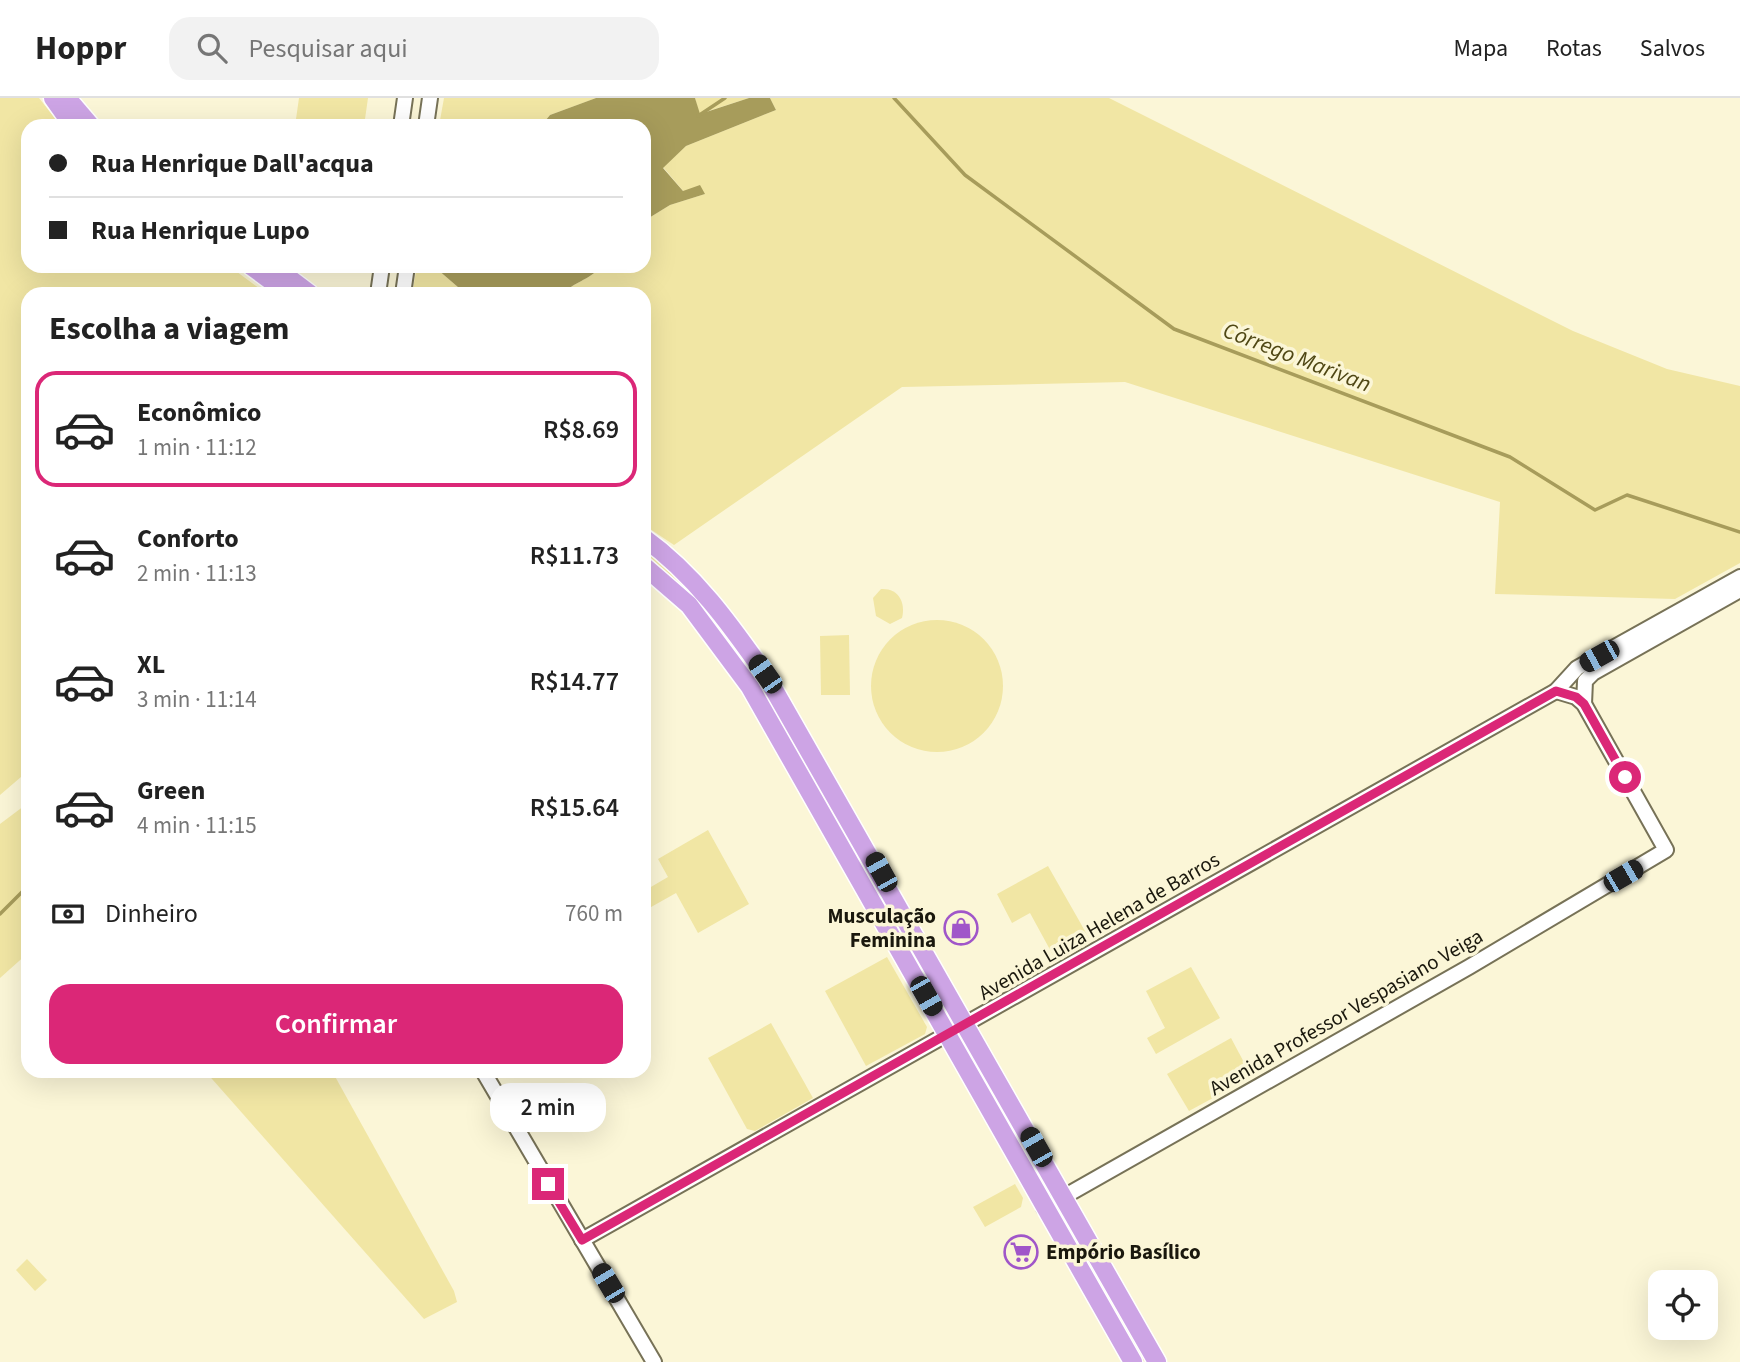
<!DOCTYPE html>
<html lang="pt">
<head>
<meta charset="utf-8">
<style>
	body { margin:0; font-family:"Source Sans 3",sans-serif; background:#f2f2f2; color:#222; height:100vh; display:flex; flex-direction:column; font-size:26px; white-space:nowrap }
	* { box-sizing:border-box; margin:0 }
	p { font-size:23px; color:#767676 }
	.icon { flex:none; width:38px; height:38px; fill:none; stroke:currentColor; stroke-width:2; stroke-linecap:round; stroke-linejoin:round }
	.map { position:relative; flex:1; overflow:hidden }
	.details { position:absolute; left:21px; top:189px; width:630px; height:791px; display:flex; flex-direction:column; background:#fff; border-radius:21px; box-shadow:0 7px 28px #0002 }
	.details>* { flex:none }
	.top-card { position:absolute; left:21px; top:21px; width:630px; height:154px; border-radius:21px; box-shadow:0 7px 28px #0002; display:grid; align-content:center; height:154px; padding:0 28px; background:#fff }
	.buttons { position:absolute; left:1648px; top:1172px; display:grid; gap:14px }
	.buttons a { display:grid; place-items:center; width:70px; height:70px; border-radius:14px; background:#fff; box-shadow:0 7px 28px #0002; font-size:35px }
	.end { position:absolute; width:32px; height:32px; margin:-16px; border:9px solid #db2777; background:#fff; box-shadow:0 0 0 4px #fff }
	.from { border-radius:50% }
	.bubble { position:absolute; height:49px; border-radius:21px; background:#fff; box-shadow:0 7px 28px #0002; font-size:23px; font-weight:600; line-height:49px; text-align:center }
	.car { position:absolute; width:21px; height:42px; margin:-21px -10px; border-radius:9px; box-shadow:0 0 5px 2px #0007; background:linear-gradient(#222 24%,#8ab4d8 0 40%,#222 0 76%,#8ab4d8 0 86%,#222 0) }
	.top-card b { display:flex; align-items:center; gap:24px; height:66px; font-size:26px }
	.top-card b+b { border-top:2px solid #e0e0e0 }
	.top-card i { width:18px; height:18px; background:#222 }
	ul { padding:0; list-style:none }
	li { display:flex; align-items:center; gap:21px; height:116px; margin:0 14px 10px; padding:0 14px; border:4px solid transparent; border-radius:21px }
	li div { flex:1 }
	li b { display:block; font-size:26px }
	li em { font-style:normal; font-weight:600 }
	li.selected { border-color:#db2777 }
	li>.icon { width:63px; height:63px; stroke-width:1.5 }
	h2 { padding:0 28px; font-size:32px; line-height:84px }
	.pay { display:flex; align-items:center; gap:18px; height:77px; padding:0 28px; font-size:26px }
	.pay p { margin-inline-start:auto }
	.action { display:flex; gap:14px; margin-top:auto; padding:14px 28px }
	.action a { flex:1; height:80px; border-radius:21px; background:#db2777; color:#fff; font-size:28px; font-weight:600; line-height:80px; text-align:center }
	header { display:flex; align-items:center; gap:42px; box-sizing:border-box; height:98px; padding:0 35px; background:#fff; border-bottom:2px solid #e0e0e0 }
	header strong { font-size:33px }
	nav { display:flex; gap:38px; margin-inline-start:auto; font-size:24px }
	.search { width:490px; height:63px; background:#f2f2f2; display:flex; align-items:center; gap:18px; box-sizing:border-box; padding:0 24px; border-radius:21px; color:#767676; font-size:26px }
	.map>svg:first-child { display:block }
	.green { fill:#f1e6a4 }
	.water { fill:#a79c5b }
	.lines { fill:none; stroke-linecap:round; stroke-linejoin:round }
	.stream { stroke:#a79c5b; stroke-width:3.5 }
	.minor-casing { stroke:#777257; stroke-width:18 }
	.major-casing { stroke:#fff; stroke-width:21 }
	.minor { stroke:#fff; stroke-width:14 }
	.major { stroke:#cda4e5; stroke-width:18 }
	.route { stroke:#db2777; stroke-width:9 }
	.labels { text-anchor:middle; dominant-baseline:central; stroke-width:7; stroke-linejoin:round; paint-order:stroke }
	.poi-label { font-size:21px; font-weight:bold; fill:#1a180d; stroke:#fbf6d7; text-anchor:end }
	.street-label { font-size:21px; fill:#1a180d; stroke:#fbf6d7 }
	.water-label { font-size:23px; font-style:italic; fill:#4f4714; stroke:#fbf6d7 }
</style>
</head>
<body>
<header>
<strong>Hoppr</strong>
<div class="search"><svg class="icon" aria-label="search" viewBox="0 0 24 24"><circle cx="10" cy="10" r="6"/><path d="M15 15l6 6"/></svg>Pesquisar aqui</div>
<nav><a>Mapa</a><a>Rotas</a><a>Salvos</a></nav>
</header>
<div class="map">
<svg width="1740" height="1264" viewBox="0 0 1740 1264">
	<rect width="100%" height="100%" fill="#fbf6d7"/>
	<!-- green -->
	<g class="green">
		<polygon points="0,0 39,0 61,28 28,28 28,168 229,168 267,196 28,196 28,673 0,697"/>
		<polygon points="299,0 368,0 364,28 295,28"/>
		<polygon points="444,0 596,0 550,17 541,28 439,28"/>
		<polygon points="695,0 749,0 699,16"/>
		<path d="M770,0H1109L1573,233L1667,271L1740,288V465L1675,501L1495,496L1500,404L1125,284L902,289L674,447L644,427V196H564C573,183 588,184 601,168H644V123L670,107L705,96L684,94L663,69L686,48L776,12Z"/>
		<polygon points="417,168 438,168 437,171 466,196 412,196"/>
		<polygon points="644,449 667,467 734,538 855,747 847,746 759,593 644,461"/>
		<path d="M881,491C898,490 906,504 902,520L890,526L876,518L873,500Z"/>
		<circle cx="937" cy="588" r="66"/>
		<polygon points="849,537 850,597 821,597 820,538"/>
		<polygon points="28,705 28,855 0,880 0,726"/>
		<polygon points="708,732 749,806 698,835 676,795 644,813 644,793 668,779 658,761"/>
		<polygon points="867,768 952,919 946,919 863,770"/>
		<polygon points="1048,768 1089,840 1054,859 1030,815 1012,825 997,796"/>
		<polygon points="887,859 927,929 925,936 866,968 825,893"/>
		<polygon points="1191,869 1220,920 1156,956 1147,940 1165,930 1146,893"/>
		<polygon points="771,925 813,1000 755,1033 747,1031 708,960"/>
		<polygon points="1231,940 1247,970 1246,982 1189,1013 1167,976"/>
		<polygon points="967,944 1049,1089 1048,1092 1044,1092 962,948"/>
		<polygon points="205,973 332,973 454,1193 457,1204 424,1221"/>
		<polygon points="1015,1086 1023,1100 1021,1109 985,1129 973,1109"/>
		<polygon points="1062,1117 1067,1117 1149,1264 1138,1261 1060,1120"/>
		<polygon points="27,1161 47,1182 35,1193 16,1172"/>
	</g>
	<!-- water -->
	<g class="water">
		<polygon points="596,0 695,0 700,16 749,0 770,0 776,12 686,48 663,70 683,93 700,87 705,96 670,107 644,123 644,28 541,28 550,17"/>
		<path d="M438,168H601C588,184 573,183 564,196H466L437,171Z"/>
	</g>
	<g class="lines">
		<!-- stream -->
		<g class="stream">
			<polyline points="894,0 965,77 1174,231 1510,359 1595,412 1627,397 1740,434"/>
			<polyline points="698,18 725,0"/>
			<polyline points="0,816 28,788"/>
		</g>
		<defs>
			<g id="minor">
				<polyline points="401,28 405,0"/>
				<polyline points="426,28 430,0"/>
				<polyline points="378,196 382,168"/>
				<polyline points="403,196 407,168"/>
				<polyline points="1584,606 1585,583 1593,575 1740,492"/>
				<polyline points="483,973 654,1264"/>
				<polyline points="1044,1110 1469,869 1666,752 1584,606 1576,599 1556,593"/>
				<polyline points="582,1142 1556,593 1577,570 1740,479"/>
			</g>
			<g id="major">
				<polyline points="53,0 73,28"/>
				<polyline points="67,0 91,28"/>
				<polyline points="251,168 289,196"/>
				<polyline points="273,168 310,196"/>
				<path d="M644,440C694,476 730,526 765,576L1157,1264"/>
				<polyline points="644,468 689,507 750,589 1133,1264"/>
			</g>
		</defs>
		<!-- minor casing -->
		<use href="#minor" class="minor-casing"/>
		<!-- major casing -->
		<use href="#major" class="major-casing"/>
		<!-- minor -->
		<use href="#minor" class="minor"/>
		<!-- major -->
		<use href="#major" class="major"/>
	</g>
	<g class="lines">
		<!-- route -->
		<polyline class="route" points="548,1086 582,1142 1556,593 1576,599 1584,606 1625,679"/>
	</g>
	<!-- icons -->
	<defs>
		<symbol id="shop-ring" viewBox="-11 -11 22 22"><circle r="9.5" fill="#fbf6d7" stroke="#a056c9" stroke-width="1.5"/><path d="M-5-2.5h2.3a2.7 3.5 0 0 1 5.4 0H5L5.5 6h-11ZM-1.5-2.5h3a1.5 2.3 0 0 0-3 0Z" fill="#a056c9"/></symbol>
		<symbol id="supermarket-ring" viewBox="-11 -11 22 22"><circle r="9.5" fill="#fbf6d7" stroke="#a056c9" stroke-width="1.5"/><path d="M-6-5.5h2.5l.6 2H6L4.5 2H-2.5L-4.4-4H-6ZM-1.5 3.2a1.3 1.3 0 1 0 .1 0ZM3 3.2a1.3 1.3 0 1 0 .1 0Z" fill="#a056c9"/></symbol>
	</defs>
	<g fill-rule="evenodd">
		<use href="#shop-ring" x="942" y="811" width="38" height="38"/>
		<use href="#supermarket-ring" x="1002" y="1135" width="38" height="38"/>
	</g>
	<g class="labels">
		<!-- poi labels -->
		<g class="poi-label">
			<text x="936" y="818">Musculação<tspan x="936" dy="24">Feminina</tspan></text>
			<text x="1046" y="1154" text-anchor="start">Empório Basílico</text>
		</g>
		<!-- street labels -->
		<g class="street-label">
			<text transform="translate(1099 828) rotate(-30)">Avenida Luiza Helena de Barros</text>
			<text transform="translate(1346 914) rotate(-30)">Avenida Professor Vespasiano Veiga</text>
		</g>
		<!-- water labels -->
		<g class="water-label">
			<text transform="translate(1297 259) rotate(21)">Córrego Marivan</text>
		</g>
	</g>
</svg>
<div class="buttons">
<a><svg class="icon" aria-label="locate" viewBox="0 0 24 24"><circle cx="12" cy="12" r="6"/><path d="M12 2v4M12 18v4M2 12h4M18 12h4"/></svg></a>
</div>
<i class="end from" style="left:1625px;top:679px"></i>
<i class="end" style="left:548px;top:1086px"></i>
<div class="bubble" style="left:490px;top:985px;width:116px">2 min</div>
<i class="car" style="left:1599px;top:558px;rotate:241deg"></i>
<i class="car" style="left:765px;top:576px;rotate:325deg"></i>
<i class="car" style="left:881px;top:774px;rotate:331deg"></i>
<i class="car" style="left:1623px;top:778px;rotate:60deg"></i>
<i class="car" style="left:926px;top:898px;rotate:150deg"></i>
<i class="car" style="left:1036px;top:1049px;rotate:330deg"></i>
<i class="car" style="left:608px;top:1185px;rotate:329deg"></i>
<div class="top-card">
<b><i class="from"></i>Rua Henrique Dall'acqua</b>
<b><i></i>Rua Henrique Lupo</b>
</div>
<section class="details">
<h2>Escolha a viagem</h2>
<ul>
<li class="selected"><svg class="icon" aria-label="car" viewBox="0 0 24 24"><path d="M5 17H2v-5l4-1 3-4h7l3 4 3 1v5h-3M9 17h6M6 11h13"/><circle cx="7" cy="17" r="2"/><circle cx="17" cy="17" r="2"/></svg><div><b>Econômico</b><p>1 min · 11:12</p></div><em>R$8.69</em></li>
<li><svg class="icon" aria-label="car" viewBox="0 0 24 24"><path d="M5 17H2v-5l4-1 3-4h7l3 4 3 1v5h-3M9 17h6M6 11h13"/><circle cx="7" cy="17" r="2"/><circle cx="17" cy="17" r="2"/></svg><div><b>Conforto</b><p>2 min · 11:13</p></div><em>R$11.73</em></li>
<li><svg class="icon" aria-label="car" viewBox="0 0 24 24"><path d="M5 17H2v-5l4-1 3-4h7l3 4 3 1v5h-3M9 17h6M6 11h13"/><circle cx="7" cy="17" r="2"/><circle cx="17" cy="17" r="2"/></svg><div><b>XL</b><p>3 min · 11:14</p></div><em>R$14.77</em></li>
<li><svg class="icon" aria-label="car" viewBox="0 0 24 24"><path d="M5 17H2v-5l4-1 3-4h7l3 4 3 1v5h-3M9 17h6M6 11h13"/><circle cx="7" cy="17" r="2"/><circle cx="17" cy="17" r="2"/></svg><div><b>Green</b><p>4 min · 11:15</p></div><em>R$15.64</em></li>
</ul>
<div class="pay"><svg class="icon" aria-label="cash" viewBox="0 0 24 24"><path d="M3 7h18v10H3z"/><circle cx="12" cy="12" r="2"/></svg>Dinheiro<p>760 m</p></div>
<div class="action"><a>Confirmar</a></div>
</section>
</div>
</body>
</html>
